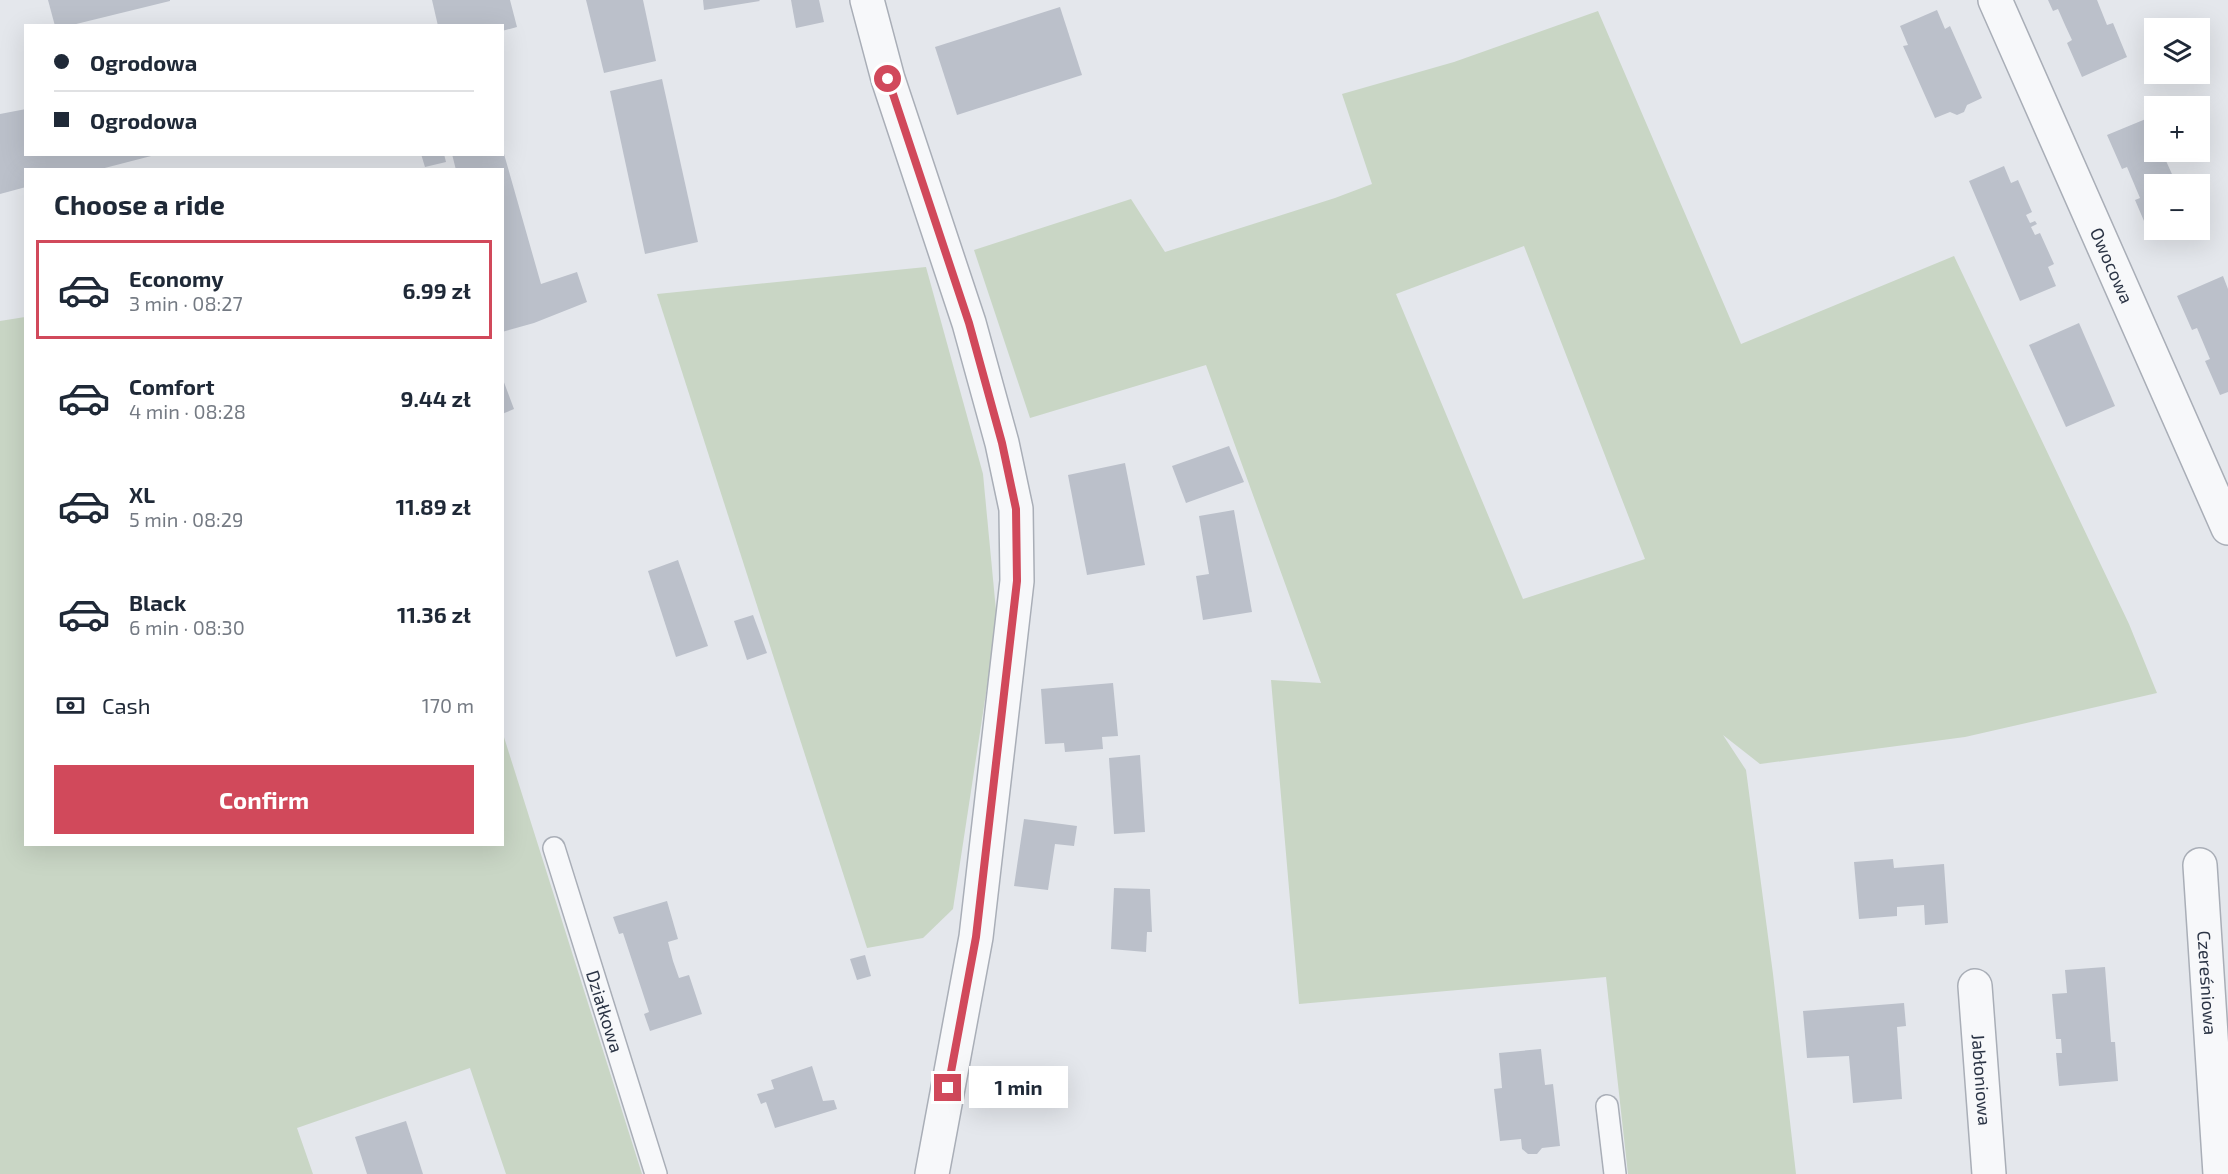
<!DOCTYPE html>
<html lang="en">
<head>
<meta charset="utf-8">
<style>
	body { margin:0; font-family:"Exo 2",sans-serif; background:#f6f6f7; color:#1f2937; height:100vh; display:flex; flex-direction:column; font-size:22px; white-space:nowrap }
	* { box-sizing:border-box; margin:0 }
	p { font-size:20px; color:#747a83 }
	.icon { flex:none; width:33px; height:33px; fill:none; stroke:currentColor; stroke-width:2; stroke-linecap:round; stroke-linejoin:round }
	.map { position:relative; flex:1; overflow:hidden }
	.side { position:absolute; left:24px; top:168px; width:480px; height:678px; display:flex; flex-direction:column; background:#fff; border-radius:0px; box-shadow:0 6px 24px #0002 }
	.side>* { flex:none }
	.hud { position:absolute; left:24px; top:24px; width:480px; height:132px; border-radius:0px; box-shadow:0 6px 24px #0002; display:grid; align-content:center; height:132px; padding:0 30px; background:#fff }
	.fabs { position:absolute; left:2144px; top:18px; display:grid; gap:12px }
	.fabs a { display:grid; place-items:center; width:66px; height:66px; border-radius:0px; background:#fff; box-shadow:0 6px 24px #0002; font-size:30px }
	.end { position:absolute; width:27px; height:27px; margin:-14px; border:8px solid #d1495b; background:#fff; box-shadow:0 0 0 3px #fff }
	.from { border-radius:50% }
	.bubble { position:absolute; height:42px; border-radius:0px; background:#fff; box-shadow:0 6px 24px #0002; font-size:20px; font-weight:700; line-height:42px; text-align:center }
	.hud b { display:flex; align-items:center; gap:21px; height:57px; font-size:22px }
	.hud b+b { border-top:2px solid #e0e1e3 }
	.hud i { width:15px; height:15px; background:#1f2937 }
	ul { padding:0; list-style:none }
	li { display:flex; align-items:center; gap:18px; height:99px; margin:0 12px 9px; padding:0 18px; border:3px solid transparent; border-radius:0px }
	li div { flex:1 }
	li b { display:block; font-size:22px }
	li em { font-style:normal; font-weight:700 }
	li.on { border-color:#d1495b }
	li>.icon { width:54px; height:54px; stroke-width:1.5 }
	h2 { padding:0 30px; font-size:27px; line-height:72px }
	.pay { display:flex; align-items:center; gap:15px; height:66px; padding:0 30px; font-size:22px }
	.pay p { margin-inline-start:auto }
	.cta { display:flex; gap:12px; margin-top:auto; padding:12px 30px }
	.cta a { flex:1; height:69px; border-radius:0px; background:#d1495b; color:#fff; font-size:24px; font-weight:700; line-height:69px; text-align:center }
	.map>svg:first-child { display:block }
	.green { fill:#c9d6c5; fill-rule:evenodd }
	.building { fill:#bbc0ca }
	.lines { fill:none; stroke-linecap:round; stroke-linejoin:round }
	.service-casing { stroke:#a9aeb7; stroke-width:24 }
	.minor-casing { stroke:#a9aeb7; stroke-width:36 }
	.service { stroke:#f7f8fa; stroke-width:21 }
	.minor { stroke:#f7f8fa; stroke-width:33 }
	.route { stroke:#d1495b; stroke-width:8 }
	.labels { text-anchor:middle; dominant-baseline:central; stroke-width:5; stroke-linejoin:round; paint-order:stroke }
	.street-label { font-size:18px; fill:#2b3445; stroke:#f4f6f9 }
</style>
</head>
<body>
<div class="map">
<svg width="2228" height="1174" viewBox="0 0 2228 1174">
	<rect width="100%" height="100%" fill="#e4e7ec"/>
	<!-- green -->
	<g class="green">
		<path d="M1598,11L1741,344L1954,256L2129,624L2157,693L1965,737L1760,764L1723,735L1746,770L1773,974L1796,1174H1628L1606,977L1299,1004L1271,680L1321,683L1206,365L1030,418L974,250L1131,199L1165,252L1335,198L1372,184L1342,94L1454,62ZM1524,246L1645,559L1523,599L1396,294Z"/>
		<polygon points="926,267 983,474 997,621 953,909 923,938 867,948 657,294"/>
		<polygon points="25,317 26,844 502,844 503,734 642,1174 506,1174 470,1068 297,1128 313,1174 0,1174 0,321"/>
	</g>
	<!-- building -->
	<g class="building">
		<polygon points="48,0 170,0 170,1 68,26 55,26"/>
		<polygon points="432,0 510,0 517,27 502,31 502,26 438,26"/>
		<polygon points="586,0 643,0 656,61 604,73"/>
		<polygon points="703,0 759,0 760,1 704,10"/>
		<polygon points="791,0 819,0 824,22 796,28"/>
		<polygon points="2048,0 2097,0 2107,25 2113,23 2127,57 2082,77 2067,43 2072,40 2065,25 2058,9 2053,11"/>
		<polygon points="1060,7 1082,75 957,115 935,47"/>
		<polygon points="1937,10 1945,29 1950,26 1982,98 1967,105 1964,112 1957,115 1950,112 1935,118 1903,46 1908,45 1900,26"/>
		<polygon points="662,79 698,242 645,254 610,91"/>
		<polygon points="26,109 26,154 155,155 97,170 26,170 26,187 0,194 0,114"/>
		<polygon points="2153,116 2154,152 2162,152 2176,183 2181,181 2183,184 2154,184 2154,230 2162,230 2150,235 2135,200 2140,198 2127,167 2122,169 2107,135"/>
		<polygon points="421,154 444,154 446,162 425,167"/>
		<polygon points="452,154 504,154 541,284 577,272 587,302 534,323 502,332 502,170 456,170"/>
		<polygon points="2004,166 2011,183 2018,180 2032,212 2026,215 2030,223 2035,221 2037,224 2031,227 2035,235 2040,233 2054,264 2048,267 2056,286 2020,301 1969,181"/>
		<polygon points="2223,276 2228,289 2228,392 2220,395 2205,361 2210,359 2197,328 2192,330 2177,296"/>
		<polygon points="2079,323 2115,406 2066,427 2029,345"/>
		<polygon points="502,377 514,409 502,414"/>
		<polygon points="1229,446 1244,482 1186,503 1172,466"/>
		<polygon points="1125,463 1145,565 1087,575 1068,475"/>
		<polygon points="1234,510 1252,612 1203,620 1196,576 1209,574 1199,516"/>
		<polygon points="678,560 708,646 676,657 648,571"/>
		<polygon points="753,615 767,653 747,660 734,621"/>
		<polygon points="1113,683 1118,736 1102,737 1103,749 1065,752 1064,743 1045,744 1041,689"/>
		<polygon points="1140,755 1145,832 1114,834 1109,758"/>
		<polygon points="1024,819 1077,826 1074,846 1055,844 1048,890 1014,886"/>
		<polygon points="1893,859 1894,868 1944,864 1948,923 1925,925 1924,905 1897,907 1897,916 1859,919 1854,862"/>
		<polygon points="1114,888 1150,889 1152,932 1147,932 1146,952 1111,949"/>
		<polygon points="667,901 678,939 668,942 673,961 679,978 689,975 702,1014 650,1031 644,1014 649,1012 623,933 619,934 613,917"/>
		<polygon points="865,955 871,976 857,980 850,959"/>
		<polygon points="2105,967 2111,1042 2115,1042 2118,1081 2059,1086 2056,1053 2062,1053 2061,1039 2056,1039 2052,994 2067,993 2065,970"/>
		<polygon points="1904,1003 1906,1026 1897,1027 1902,1099 1853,1103 1849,1056 1807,1058 1803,1011"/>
		<polygon points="1541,1049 1545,1085 1553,1084 1560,1146 1542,1148 1537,1154 1528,1154 1522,1149 1521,1139 1500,1141 1494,1089 1502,1088 1499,1053"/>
		<polygon points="812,1066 823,1101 834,1100 837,1109 775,1128 766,1102 761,1104 757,1094 774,1089 771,1080"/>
		<polygon points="406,1121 423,1174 367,1174 355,1137"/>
	</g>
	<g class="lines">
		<defs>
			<g id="service">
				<path id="s1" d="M554,848L656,1174"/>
				<polyline points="1607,1106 1615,1174"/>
			</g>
			<g id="minor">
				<polyline points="867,0 888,79 969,323 1002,443 1016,509 1017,581 976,937 932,1174"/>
				<path id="s2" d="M1995,0L2228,528"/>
				<path id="s3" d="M2200,865L2220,1174"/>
				<path id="s4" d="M1975,986L1989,1174"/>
			</g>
		</defs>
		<!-- service casing -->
		<use href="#service" class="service-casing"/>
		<!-- minor casing -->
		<use href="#minor" class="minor-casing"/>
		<!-- service -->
		<use href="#service" class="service"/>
		<!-- minor -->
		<use href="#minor" class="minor"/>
	</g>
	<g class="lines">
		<!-- route -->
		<polyline class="route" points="888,79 969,323 1002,443 1016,509 1017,581 976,937 948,1088"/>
	</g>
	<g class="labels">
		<!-- street labels -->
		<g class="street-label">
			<text stroke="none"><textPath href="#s2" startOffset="290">Owocowa</textPath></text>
			<text stroke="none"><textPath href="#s3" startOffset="118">Czereśniowa</textPath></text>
			<text stroke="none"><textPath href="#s1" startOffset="171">Działkowa</textPath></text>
			<text stroke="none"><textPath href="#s4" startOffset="94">Jabłoniowa</textPath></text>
		</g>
	</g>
</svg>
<div class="fabs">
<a><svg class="icon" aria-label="layers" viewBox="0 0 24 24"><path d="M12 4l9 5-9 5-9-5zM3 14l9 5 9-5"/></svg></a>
<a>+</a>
<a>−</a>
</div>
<i class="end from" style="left:888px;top:79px"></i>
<i class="end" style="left:948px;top:1088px"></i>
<div class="bubble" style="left:969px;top:1066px;width:99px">1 min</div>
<div class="hud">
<b><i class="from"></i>Ogrodowa</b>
<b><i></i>Ogrodowa</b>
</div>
<section class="side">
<h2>Choose a ride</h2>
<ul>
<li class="on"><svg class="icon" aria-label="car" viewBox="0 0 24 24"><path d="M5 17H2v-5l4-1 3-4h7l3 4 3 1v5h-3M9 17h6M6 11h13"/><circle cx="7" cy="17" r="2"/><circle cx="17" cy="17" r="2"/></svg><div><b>Economy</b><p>3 min · 08:27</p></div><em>6.99 zł</em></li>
<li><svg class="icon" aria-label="car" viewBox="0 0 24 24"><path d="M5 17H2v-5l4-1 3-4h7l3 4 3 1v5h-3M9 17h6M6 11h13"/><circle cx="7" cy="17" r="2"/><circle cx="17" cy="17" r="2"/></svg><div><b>Comfort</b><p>4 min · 08:28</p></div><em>9.44 zł</em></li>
<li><svg class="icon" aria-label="car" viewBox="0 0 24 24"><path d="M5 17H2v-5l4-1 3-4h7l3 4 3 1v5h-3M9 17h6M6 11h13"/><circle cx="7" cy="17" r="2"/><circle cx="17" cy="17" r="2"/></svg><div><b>XL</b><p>5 min · 08:29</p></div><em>11.89 zł</em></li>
<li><svg class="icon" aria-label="car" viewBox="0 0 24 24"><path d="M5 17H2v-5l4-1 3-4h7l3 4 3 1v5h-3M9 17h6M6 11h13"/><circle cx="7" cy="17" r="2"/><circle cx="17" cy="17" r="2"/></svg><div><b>Black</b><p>6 min · 08:30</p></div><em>11.36 zł</em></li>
</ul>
<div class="pay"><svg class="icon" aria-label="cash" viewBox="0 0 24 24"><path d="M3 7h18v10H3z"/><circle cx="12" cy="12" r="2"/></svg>Cash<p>170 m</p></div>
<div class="cta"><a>Confirm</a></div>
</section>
</div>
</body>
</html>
